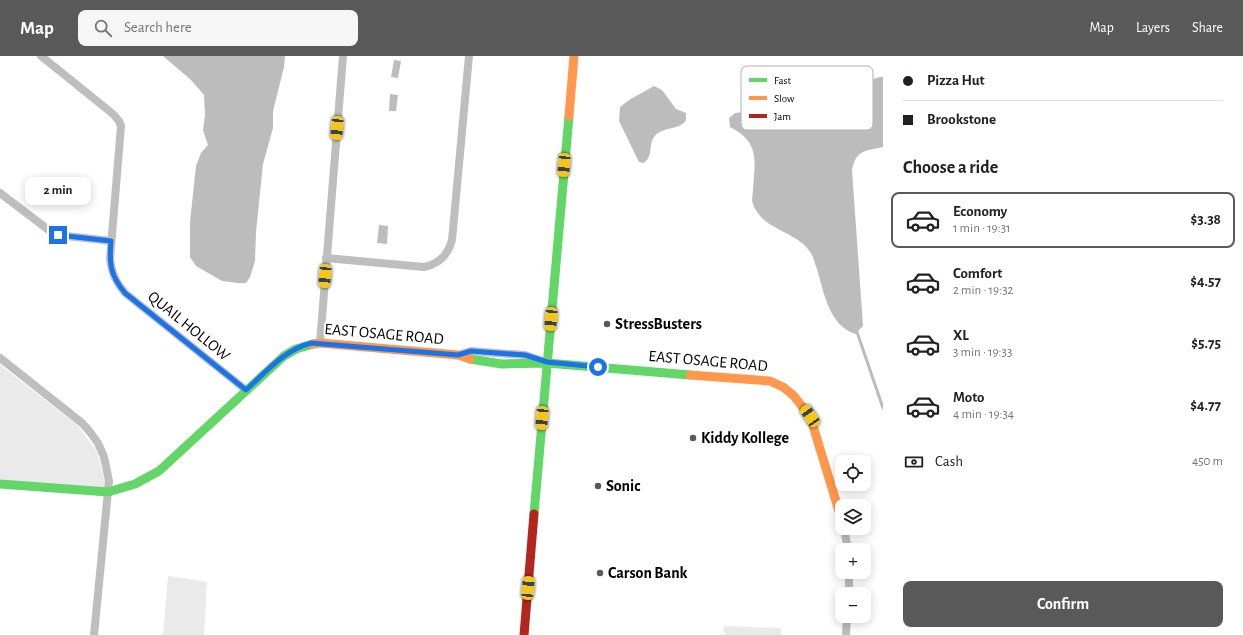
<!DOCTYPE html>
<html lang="en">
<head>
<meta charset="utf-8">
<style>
	body { margin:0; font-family:"Alegreya Sans",sans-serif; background:#f6f6f6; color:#202124; height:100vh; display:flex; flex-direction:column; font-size:15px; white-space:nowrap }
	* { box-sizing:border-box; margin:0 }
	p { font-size:13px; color:#757577 }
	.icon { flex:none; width:22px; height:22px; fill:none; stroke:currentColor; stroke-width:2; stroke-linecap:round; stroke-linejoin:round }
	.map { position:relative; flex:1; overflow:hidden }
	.drawer { display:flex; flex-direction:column; background:#fff; width:360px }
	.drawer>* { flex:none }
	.hud { display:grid; align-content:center; height:88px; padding:0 20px; background:#fff }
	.tools { position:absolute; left:835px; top:399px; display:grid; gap:8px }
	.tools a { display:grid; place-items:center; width:36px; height:36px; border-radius:8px; background:#fff; box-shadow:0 2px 10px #0003; font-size:20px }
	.end { position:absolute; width:18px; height:18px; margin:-9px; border:5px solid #1a73e8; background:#fff; box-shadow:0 0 0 2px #fff }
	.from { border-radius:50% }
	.bubble { position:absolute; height:28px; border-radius:8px; background:#fff; box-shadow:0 2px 10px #0003; font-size:13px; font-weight:700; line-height:28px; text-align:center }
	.car { position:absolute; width:12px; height:24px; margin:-12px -6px; border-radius:5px; box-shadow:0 0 3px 1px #0007; background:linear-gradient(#f5c518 24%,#345 0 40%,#f5c518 0 76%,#345 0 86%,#f5c518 0) }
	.hud b { display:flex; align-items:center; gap:14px; height:38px; font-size:15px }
	.hud b+b { border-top:1px solid #e0e0e0 }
	.hud i { width:10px; height:10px; background:#202124 }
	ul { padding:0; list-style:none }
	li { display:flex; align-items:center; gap:12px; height:56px; margin:0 8px 6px; padding:0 12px; border:2px solid transparent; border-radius:8px }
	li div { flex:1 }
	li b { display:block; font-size:15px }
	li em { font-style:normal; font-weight:700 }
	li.selected { border-color:#595959 }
	li>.icon { width:36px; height:36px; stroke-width:1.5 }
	h2 { padding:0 20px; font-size:18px; line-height:48px }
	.pay { display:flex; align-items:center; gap:10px; height:44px; padding:0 20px; font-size:15px }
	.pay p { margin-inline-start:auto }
	.button { display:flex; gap:8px; margin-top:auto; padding:8px 20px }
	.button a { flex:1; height:46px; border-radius:8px; background:#595959; color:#fff; font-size:16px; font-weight:700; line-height:46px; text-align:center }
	header { display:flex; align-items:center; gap:24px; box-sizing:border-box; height:56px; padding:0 20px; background:#595959; color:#fff }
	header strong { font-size:19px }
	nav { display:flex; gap:22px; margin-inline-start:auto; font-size:14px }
	.search { width:280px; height:36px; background:#f6f6f6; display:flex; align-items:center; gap:10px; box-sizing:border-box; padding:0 14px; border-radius:8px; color:#757577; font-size:15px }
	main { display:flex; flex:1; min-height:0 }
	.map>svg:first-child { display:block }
	.green { fill:#eaeaea }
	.water { fill:#bcbcbc }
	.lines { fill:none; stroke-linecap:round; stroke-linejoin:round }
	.stream { stroke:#bcbcbc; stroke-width:3 }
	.street { stroke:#bebebe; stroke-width:8 }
	.fast { stroke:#63d668; stroke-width:9 }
	.slow { stroke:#ff974d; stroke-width:9 }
	.jam { stroke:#b3261e; stroke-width:9 }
	.route { stroke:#1a73e8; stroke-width:5 }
	.poi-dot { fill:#595959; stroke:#fff; stroke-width:1.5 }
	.labels { text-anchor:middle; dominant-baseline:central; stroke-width:4; stroke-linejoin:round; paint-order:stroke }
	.poi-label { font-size:16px; font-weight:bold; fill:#000; stroke:#fff; text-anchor:start }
	.street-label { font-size:16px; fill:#000; stroke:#fff }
	.key { fill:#fff; stroke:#b2b2b2; stroke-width:1 }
	.key-label { font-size:11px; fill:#000 }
</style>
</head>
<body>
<header>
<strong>Map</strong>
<div class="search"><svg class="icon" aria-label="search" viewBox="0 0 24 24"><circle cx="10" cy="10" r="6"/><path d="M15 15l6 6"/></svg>Search here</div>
<nav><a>Map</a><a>Layers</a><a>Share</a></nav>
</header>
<main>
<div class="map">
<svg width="883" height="579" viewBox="0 0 883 579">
	<rect width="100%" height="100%" fill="#fff"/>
	<!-- green -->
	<g class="green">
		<polygon points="0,309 77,369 96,394 108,436 0,428"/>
		<polygon points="168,520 207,526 204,579 163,579"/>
		<polygon points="724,570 781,572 781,579 726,579 723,575"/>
	</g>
	<!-- water -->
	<g class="water">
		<polygon points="163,0 285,0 284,11 273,55 273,72 263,108 256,176 255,205 250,221 246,227 238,227 222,225 196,210 190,201 190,166 196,110 201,97 208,89 203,74 205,59 204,39 191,24"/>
		<polygon points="394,4 401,5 398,22 391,21"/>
		<path d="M880,21H883V91C865,95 856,94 852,114L863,270L855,278C829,269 824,237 817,213C815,209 814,203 812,199C800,175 762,175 753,148C751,144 753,138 753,133C755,105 760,86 730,71L729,62L735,57L773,53Z"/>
		<path d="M654,30L662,34L676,53L686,57V64C679,75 662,70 654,81C648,90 654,98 644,107L639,106L619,65L620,51L629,44Z"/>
		<polygon points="390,38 398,39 396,55 389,55"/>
		<polygon points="379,169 388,170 387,188 377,187"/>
	</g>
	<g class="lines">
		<!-- stream -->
		<polyline class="stream" points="857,276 883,352"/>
		<!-- street -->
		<g class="street">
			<path d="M41,0L113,58L119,65L121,70L110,203C112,217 115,225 125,237L246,334"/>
			<polyline points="0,137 50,175 58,179 111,185"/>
			<path d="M326,202L424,211C439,208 448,199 452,184L469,0"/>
			<polyline points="320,287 343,0"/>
			<polyline points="458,299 471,295 525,299 543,305"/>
			<polyline points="0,302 82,367 90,376 98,387 104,401 109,425 94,579"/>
			<polyline points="844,472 848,494"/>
			<polyline points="849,538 849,516"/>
			<polyline points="846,579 847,560"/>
		</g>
		<!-- fast -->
		<g class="fast">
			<polyline points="470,303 502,308 547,307 690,319"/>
			<polyline points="0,428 108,436 135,428 159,415 284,300 296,293 313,288"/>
			<polyline points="534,458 569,60"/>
		</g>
		<!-- slow -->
		<g class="slow">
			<polyline points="569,60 574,0"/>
			<polyline points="313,288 320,287 458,299 470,303"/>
			<polyline points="690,319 770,325 783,331 793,339 810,360 842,465"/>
		</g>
		<!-- jam -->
		<polyline class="jam" points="524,579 534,458"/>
	</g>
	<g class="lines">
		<!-- route -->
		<path class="route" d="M58,179L111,185C109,207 110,219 125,237L246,334C266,316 284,294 311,287L458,299L471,295L525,299L547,306L598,311"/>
	</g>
	<!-- markers -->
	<g class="poi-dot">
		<circle cx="607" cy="268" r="4"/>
		<circle cx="693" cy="382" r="4"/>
		<circle cx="598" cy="430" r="4"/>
		<circle cx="600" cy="517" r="4"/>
	</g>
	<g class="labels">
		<!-- poi labels -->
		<g class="poi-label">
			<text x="615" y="268">StressBusters</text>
			<text x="701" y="382">Kiddy Kollege</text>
			<text x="606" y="430">Sonic</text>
			<text x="608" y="517">Carson Bank</text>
		</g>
		<!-- street labels -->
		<g class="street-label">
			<text transform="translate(189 270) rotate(39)">QUAIL HOLLOW</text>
			<text transform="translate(384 278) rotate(5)">EAST OSAGE ROAD</text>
			<text transform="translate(708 305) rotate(5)">EAST OSAGE ROAD</text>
		</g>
	</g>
	<!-- legend -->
	<rect x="741" y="10" width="132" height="64" rx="6" class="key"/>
	<rect x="749" y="22" width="18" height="4" fill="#63d668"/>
	<rect x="749" y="40" width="18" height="4" fill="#ff974d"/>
	<rect x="749" y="58" width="18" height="4" fill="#b3261e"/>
	<g class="key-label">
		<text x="774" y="28">Fast</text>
		<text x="774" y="46">Slow</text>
		<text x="774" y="64">Jam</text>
	</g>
</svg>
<div class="tools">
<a><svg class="icon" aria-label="locate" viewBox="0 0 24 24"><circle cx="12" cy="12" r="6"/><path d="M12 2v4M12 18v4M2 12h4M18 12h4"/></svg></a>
<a><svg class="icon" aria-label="layers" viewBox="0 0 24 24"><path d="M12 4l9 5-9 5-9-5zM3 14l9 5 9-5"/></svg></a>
<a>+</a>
<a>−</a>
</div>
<i class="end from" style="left:598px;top:311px"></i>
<i class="end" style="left:58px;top:179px"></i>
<div class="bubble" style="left:25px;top:121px;width:66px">2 min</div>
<i class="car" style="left:337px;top:72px;rotate:185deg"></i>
<i class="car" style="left:564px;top:109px;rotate:185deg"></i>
<i class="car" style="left:325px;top:220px;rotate:185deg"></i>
<i class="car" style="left:551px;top:263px;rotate:185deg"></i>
<i class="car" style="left:810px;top:360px;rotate:326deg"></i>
<i class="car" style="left:542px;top:362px;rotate:185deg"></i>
<i class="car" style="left:528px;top:532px;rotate:5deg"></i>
</div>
<section class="drawer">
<div class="hud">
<b><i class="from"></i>Pizza Hut</b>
<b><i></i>Brookstone</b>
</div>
<h2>Choose a ride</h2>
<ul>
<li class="selected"><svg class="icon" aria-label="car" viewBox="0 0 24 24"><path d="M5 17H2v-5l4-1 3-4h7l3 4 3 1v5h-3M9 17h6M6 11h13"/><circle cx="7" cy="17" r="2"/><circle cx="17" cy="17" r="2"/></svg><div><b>Economy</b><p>1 min · 19:31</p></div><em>$3.38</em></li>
<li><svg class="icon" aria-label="car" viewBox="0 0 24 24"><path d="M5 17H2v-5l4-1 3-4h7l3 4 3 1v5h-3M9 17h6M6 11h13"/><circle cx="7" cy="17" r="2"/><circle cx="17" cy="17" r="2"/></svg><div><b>Comfort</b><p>2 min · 19:32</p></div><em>$4.57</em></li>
<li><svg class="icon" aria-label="car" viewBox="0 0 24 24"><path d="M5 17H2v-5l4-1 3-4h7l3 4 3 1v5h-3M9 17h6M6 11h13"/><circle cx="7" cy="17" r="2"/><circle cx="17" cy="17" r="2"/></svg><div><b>XL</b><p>3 min · 19:33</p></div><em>$5.75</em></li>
<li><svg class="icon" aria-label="car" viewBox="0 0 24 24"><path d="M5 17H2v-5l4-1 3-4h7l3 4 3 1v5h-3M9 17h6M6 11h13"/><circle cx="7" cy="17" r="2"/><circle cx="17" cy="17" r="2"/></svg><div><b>Moto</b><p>4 min · 19:34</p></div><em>$4.77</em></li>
</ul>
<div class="pay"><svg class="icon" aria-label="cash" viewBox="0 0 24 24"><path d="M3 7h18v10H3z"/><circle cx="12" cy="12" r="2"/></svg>Cash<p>450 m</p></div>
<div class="button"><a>Confirm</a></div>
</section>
</main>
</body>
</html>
